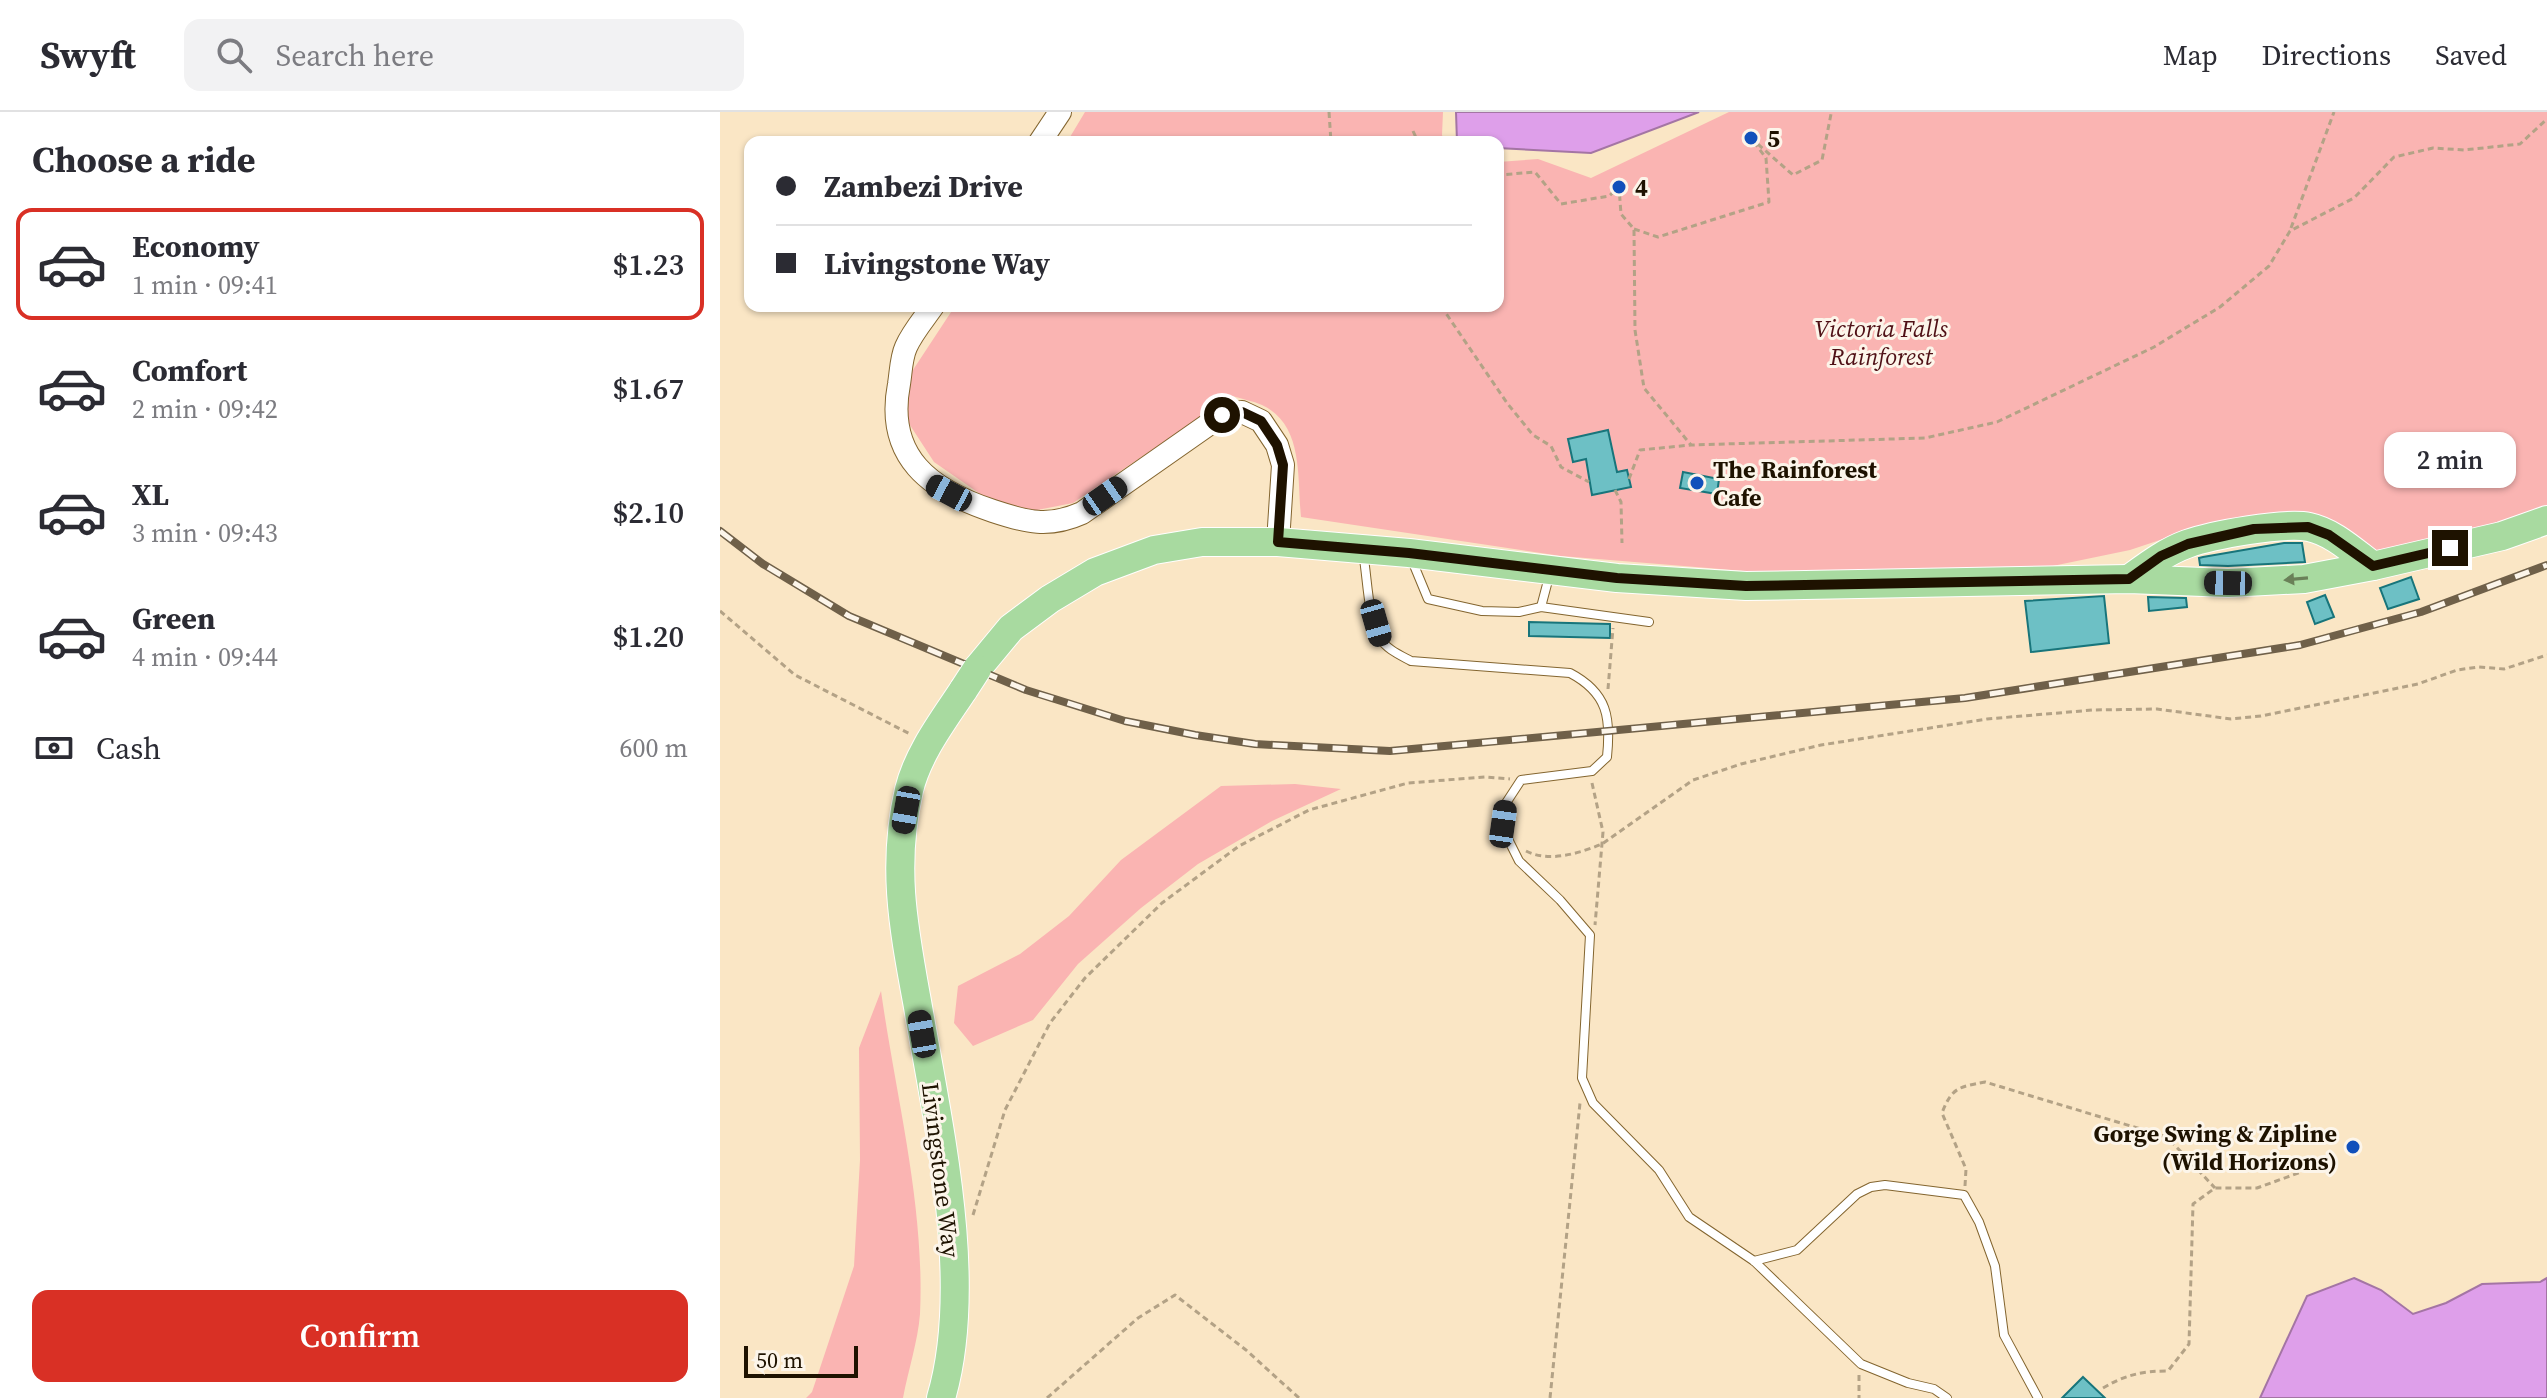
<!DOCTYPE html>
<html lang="en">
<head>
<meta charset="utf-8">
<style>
	body { margin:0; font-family:"Source Serif 4",serif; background:#f2f2f3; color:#2b2b33; height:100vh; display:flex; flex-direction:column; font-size:30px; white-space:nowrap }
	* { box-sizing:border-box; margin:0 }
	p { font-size:26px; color:#7c7c81 }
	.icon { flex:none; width:44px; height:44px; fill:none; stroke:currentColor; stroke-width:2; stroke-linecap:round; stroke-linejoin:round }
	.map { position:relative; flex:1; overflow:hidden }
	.drawer { display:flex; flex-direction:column; background:#fff; width:720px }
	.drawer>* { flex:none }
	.top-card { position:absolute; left:24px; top:24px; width:760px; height:176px; border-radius:16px; box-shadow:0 2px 6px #0004; display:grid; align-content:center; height:176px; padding:0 32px; background:#fff }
	.scale { position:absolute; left:24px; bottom:20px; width:114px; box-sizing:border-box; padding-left:8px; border:4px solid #1e1200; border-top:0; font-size:22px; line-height:28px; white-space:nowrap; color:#1e1200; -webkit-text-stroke:6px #fcf5ea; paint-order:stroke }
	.end { position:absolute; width:36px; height:36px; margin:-18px; border:10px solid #1e1200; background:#fff; box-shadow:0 0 0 4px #fff }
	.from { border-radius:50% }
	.bubble { position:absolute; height:56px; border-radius:16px; background:#fff; box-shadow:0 2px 6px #0004; font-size:26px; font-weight:600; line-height:56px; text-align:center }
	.car { position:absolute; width:24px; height:48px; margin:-24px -12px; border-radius:10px; box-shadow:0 0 6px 2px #0007; background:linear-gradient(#222 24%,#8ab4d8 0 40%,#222 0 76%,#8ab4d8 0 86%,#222 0) }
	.top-card b { display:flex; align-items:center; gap:28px; height:76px; font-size:30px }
	.top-card b+b { border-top:2px solid #e1e1e2 }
	.top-card i { width:20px; height:20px; background:#2b2b33 }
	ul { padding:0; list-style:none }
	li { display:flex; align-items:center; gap:24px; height:112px; margin:0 16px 12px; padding:0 16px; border:4px solid transparent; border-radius:16px }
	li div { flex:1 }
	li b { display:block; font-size:30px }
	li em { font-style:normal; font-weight:600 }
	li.active { border-color:#d93025 }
	li>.icon { width:72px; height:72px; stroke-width:1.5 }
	h2 { padding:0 32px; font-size:36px; line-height:96px }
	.pay { display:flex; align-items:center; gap:20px; height:88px; padding:0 32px; font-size:30px }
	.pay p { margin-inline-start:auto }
	.action { display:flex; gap:16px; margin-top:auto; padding:16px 32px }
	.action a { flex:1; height:92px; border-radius:16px; background:#d93025; color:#fff; font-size:32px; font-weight:600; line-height:92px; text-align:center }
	header { display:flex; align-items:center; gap:48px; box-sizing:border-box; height:112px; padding:0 40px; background:#fff; border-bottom:2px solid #e1e1e2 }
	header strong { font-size:38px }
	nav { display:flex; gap:44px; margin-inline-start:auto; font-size:28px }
	.search { width:560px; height:72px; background:#f2f2f3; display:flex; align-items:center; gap:20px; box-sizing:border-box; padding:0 28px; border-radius:16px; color:#7c7c81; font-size:30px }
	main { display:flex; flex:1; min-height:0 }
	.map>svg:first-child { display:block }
	.green { fill:#fab4b2 }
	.water { fill:#de9fea; stroke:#a475a4; stroke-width:2 }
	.building { fill:#6dc0c5; stroke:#18757b; stroke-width:2 }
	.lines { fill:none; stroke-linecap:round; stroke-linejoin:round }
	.service-casing { stroke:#83652f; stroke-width:10 }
	.tertiary-casing { stroke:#83652f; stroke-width:24 }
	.trunk-casing { stroke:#fff; stroke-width:30 }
	.path { stroke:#b3a286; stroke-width:3; stroke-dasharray:6 4; stroke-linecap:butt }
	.service { stroke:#fff; stroke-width:8 }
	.tertiary { stroke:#fff; stroke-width:22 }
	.trunk { stroke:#a8daa0; stroke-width:28 }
	.rail-casing { stroke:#6f6049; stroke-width:8 }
	.rail { stroke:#fcf5ea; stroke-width:5; stroke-dasharray:15; stroke-linecap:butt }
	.trunk-bridge-casing { stroke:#fff; stroke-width:30; stroke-linecap:butt }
	.trunk-bridge { stroke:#a8daa0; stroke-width:28 }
	.oneway { fill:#6a8058 }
	.route { stroke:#1e1200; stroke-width:10 }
	.poi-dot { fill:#1150bb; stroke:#fcf5ea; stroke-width:3 }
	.labels { text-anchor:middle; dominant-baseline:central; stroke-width:6; stroke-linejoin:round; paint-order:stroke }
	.poi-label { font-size:24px; font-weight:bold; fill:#1e1200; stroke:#fcf5ea; text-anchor:start }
	.park-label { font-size:24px; font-style:italic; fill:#4f1016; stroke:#fcf5ea }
	.street-label { font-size:24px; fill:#1e1200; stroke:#fcf5ea }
</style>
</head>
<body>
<header>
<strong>Swyft</strong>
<div class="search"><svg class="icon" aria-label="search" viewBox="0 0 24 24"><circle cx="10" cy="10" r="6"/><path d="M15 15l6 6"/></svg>Search here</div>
<nav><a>Map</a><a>Directions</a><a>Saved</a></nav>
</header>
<main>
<section class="drawer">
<h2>Choose a ride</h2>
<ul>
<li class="active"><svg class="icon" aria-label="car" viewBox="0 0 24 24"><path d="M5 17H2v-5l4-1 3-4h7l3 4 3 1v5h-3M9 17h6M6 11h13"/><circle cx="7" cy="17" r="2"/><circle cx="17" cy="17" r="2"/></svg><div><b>Economy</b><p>1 min · 09:41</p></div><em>$1.23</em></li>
<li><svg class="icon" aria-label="car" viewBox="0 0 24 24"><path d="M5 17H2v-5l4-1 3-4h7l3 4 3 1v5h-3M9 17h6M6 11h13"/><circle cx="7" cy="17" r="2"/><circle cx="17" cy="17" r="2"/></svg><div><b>Comfort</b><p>2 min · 09:42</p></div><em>$1.67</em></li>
<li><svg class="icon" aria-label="car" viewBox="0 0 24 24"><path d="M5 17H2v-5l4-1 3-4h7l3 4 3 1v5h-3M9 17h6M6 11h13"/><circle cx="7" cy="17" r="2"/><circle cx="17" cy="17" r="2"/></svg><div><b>XL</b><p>3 min · 09:43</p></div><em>$2.10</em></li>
<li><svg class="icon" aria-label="car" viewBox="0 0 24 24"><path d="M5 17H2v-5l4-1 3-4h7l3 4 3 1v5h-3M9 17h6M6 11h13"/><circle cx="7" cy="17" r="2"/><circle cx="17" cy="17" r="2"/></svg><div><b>Green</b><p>4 min · 09:44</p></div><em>$1.20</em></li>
</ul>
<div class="pay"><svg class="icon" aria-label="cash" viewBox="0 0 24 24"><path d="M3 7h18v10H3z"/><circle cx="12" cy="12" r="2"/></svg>Cash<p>600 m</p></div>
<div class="action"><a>Confirm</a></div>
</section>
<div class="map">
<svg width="1827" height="1286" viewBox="0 0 1827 1286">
	<rect width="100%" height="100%" fill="#fae6c5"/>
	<!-- green -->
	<g class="green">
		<polygon points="365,0 723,0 722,23 725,30 347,30"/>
		<path d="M1009,0H1827V397L1749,421L1657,442L1560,401L1488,412L1410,438L1308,459L1049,461L841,444L581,405C577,365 584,313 542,293C533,289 522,287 512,284L353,391L307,400L263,384L214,350L186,307L189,264L235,194H778V50L818,47L871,66Z"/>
		<polygon points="575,672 621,677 552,709 478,752 421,796 358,852 313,908 253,934 234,911 238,874 300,842 349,804 401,748 501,674"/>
		<path d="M161,879C176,986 205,1093 200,1202C198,1229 188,1259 183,1286H86L92,1280L134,1154L140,1048L139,936Z"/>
	</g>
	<!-- water -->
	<g class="water">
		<polygon points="736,0 979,0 871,41 778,36 778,30 737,30"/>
		<polygon points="1634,1166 1661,1178 1693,1202 1726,1191 1762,1172 1820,1170 1827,1166 1827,1286 1540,1286 1587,1184"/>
	</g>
	<!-- building -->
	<g class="building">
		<polygon points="888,318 897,360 907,358 911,375 872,383 866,347 853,350 848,327"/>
		<polygon points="963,360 999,367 997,382 960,376"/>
		<polygon points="1564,431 1582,431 1585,450 1508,454 1480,453 1479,446 1483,445"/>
		<polygon points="1691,465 1699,487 1668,497 1660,476"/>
		<polygon points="1605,483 1614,505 1595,512 1587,490"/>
		<polygon points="1384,484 1389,531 1311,540 1305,489"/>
		<polygon points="1428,485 1466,486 1467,495 1429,499"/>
		<polygon points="809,510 890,512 890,526 809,524"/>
		<polygon points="1363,1265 1385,1286 1342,1286"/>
	</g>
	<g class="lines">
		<defs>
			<g id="service">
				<path d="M643,441C648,468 647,501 660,526C666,537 680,543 691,549L850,561C888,581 891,606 887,645L872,659L801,668L786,691L783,712L789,729L799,749L840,788L870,823L862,966L873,991L939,1058L969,1105L1034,1149L1141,1252L1188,1271L1214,1277L1227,1286"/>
				<polyline points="691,446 708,487 762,499 799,500 821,495 929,510"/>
				<polyline points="821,495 830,461"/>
				<polyline points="1034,1149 1077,1138 1137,1082 1151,1075 1165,1073 1244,1083 1259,1110 1275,1154 1284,1223 1318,1286"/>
			</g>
			<g id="tertiary">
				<polyline points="320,30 340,0"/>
				<path d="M213,194C204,207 192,221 186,235C181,246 181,260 179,272C165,345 210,378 273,399C306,410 329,416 362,401L502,303L522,300L541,309L557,333L563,353L558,430"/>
			</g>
			<g id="trunk">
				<path d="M1409,467C1427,454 1445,440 1467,432C1492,423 1564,410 1589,415C1613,420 1634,440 1653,454"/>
				<polyline points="257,557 291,516 330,487 375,460 434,438 482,430 558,430 689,441 897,466 1026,474 1409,467 1508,471 1584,467 1653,454 1782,424 1827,408"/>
				<path d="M221,1286C255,1171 218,1012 198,895C184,818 171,756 189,678C198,641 223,609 244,577"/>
			</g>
		</defs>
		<!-- service casing -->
		<use href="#service" class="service-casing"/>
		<!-- tertiary casing -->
		<use href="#tertiary" class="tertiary-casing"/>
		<!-- trunk casing -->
		<use href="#trunk" class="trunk-casing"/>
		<!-- path -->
		<g class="path">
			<polyline points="609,0 611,30"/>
			<polyline points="693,19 698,30"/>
			<polyline points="680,30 677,26 693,30"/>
			<polyline points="778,66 780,63 815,60 841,92 889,84 899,75 901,102 914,117 915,218 924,276 971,333"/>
			<polyline points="1571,116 1614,0"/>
			<polyline points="914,117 938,125 1049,90 1046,46 1031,26 1073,63 1102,48 1111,2 1113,0"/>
			<polyline points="721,194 787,291 813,323 831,334 841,355 869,370"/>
			<polyline points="909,367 920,338 971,333 1205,326 1277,310 1434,235 1500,195 1549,154 1570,119 1634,86 1674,45 1713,36 1744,38 1800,32 1827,7"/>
			<polyline points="895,378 901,390 902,431"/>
			<polyline points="0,499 75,563 190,622"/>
			<polyline points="888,577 893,516"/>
			<polyline points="872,671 883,720 875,813"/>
			<path d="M806,739C829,751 860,741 882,732L973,668L1021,652L1101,633L1267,607L1373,598L1437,597L1511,607L1541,604L1698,572L1737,558L1758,555L1784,557L1827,543"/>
			<path d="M1245,1074L1246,1057L1222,1001C1232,975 1239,975 1265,970L1447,1025L1495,1076"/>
			<polyline points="253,1103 285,998 330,911 365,866 442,791 519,734 589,698 688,671 765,665 790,667"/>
			<polyline points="1139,1263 1139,1286"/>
			<path d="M1383,1276C1405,1263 1422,1259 1448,1259L1469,1232L1473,1092L1495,1076H1537L1606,1051"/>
			<polyline points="327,1286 418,1206 455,1183 526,1238 579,1286"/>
			<polyline points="830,1286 860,991"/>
		</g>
		<!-- service -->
		<use href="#service" class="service"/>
		<!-- tertiary -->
		<use href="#tertiary" class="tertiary"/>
		<!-- trunk -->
		<use href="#trunk" class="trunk"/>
		<defs>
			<polyline id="rail" points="0,419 43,452 129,504 306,578 405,609 475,623 535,632 670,639 1245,586 1580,533 1701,500 1827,453"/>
		</defs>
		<!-- rail casing -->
		<use href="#rail" class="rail-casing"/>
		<!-- rail -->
		<use href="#rail" class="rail"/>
		<defs>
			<polyline id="trunk-bridge" points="244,577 257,557"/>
		</defs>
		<!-- trunk-bridge casing -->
		<use href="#trunk-bridge" class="trunk-bridge-casing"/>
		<!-- trunk-bridge -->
		<use href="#trunk-bridge" class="trunk-bridge"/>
	</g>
	<!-- one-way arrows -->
	<defs><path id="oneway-solid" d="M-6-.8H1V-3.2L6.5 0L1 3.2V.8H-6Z" transform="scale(2)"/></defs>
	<use class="oneway" href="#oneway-solid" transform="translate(1576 467) rotate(175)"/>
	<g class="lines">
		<!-- route -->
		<polyline class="route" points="502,303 522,300 541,309 557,333 563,353 558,430 689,441 897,466 1026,474 1409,467 1441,444 1468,432 1534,417 1588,415 1609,423 1653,454 1730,436"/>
	</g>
	<!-- markers -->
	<g class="poi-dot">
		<circle cx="1031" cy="26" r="8"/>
		<circle cx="899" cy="75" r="8"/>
		<circle cx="977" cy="371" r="8"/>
		<circle cx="1633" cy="1035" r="8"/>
	</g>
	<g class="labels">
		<!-- poi labels -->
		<g class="poi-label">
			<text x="1047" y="26">5</text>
			<text x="915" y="75">4</text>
			<text x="993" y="357">The Rainforest<tspan x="993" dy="28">Cafe</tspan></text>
			<text x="1617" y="1021" text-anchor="end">Gorge Swing &amp; Zipline<tspan x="1617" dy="28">(Wild Horizons)</tspan></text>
		</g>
		<!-- park labels -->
		<g class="park-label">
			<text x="1161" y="216">Victoria Falls<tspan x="1161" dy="28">Rainforest</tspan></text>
		</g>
		<!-- street labels -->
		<g class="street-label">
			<text transform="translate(221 1058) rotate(83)">Livingstone Way</text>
		</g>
	</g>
</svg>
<div class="scale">50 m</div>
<i class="end from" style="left:502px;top:303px"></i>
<i class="end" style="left:1730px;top:436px"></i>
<div class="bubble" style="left:1664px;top:320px;width:132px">2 min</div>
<i class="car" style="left:229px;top:381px;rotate:298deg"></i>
<i class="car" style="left:385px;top:384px;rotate:55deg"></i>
<i class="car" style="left:1508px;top:471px;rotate:271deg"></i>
<i class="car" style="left:656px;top:511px;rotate:164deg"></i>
<i class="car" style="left:186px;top:698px;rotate:190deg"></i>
<i class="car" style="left:783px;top:712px;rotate:8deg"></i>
<i class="car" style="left:202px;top:922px;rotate:350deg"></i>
<div class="top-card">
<b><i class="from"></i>Zambezi Drive</b>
<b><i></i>Livingstone Way</b>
</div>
</div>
</main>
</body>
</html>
